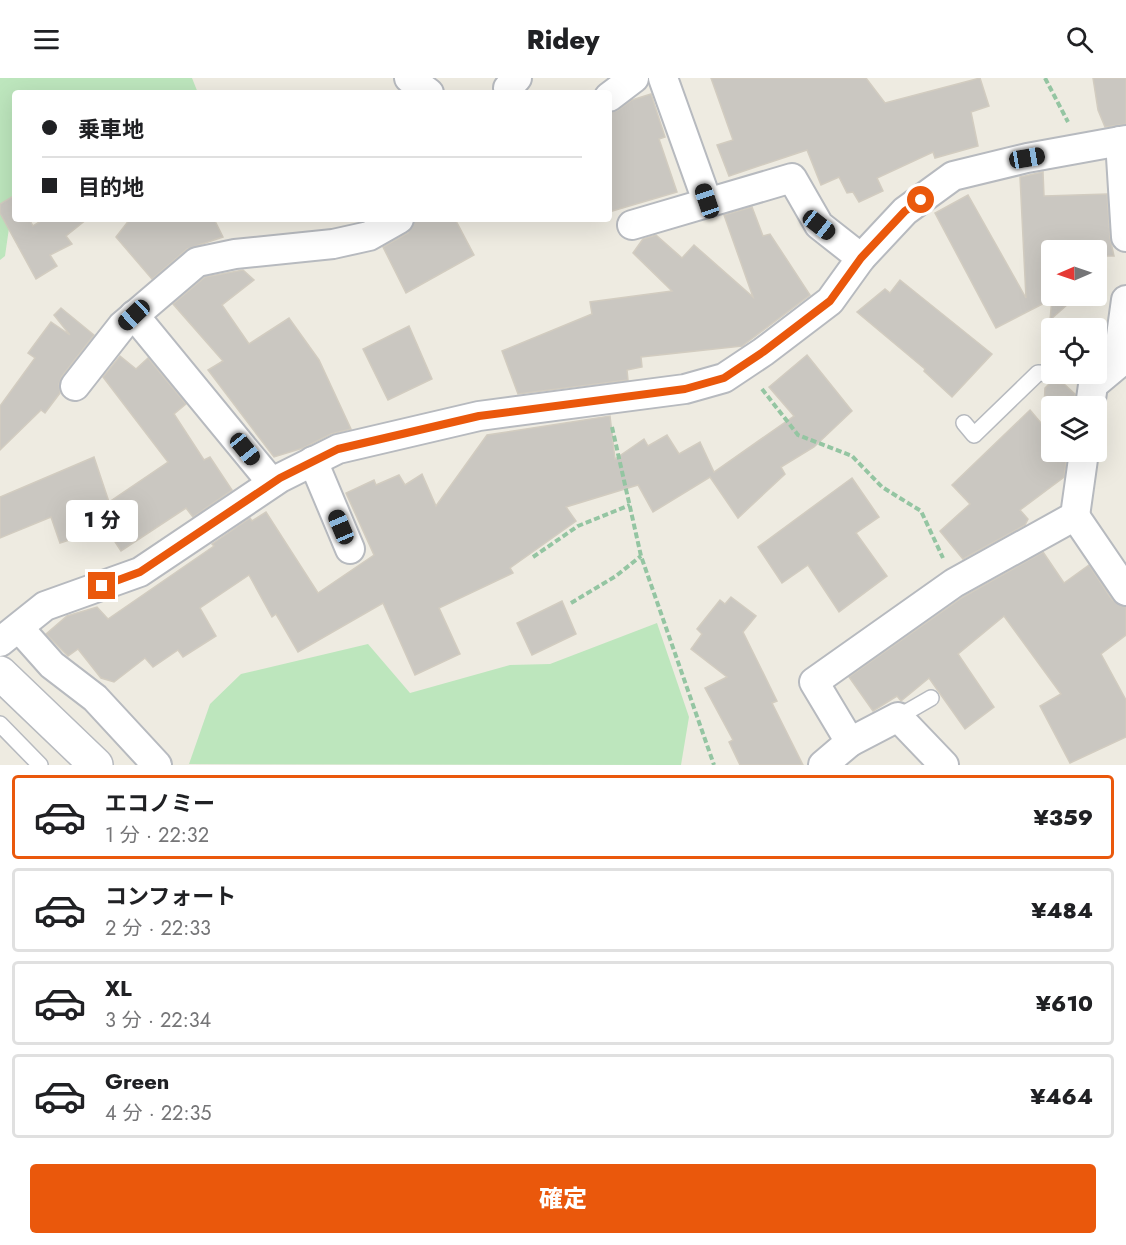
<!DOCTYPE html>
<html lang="ja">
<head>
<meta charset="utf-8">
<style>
	body { margin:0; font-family:Jost,"Noto Sans JP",sans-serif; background:#f6f6f6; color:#202124; height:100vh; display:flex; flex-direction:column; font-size:22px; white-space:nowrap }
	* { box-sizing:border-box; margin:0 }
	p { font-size:20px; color:#757577 }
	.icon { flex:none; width:33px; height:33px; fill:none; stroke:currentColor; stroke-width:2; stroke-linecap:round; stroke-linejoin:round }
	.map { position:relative; height:687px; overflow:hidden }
	.sheet { display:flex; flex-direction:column; background:#fff; flex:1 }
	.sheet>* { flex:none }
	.top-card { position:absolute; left:12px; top:12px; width:600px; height:132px; border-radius:6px; box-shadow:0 6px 24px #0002; display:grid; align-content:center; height:132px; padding:0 30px; background:#fff }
	.needle { width:39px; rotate:268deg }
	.controls { position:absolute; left:1041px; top:162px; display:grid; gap:12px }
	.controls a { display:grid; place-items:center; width:66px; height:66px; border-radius:6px; background:#fff; box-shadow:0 6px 24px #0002; font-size:30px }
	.end { position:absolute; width:27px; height:27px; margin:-14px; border:8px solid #ea580c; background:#fff; box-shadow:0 0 0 3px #fff }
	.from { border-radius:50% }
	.bubble { position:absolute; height:42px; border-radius:6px; background:#fff; box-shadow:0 6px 24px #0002; font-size:20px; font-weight:800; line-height:42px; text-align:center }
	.car { position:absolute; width:18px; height:36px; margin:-18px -9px; border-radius:8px; box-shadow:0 0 4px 2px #0007; background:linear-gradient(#222 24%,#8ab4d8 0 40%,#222 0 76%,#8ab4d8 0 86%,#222 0) }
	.top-card b { display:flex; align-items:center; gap:21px; height:57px; font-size:22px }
	.top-card b+b { border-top:2px solid #e0e0e0 }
	.top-card i { width:15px; height:15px; background:#202124 }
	ul { padding:10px 0 0; list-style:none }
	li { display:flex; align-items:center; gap:18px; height:84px; margin:0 12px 9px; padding:0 18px; border:3px solid #e0e0e0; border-radius:6px }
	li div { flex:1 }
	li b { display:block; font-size:22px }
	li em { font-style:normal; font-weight:800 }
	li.active { border-color:#ea580c }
	li>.icon { width:54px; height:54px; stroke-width:1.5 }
	.primary-button { display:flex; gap:12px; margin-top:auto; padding:12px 30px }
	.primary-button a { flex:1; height:69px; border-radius:6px; background:#ea580c; color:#fff; font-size:24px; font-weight:800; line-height:69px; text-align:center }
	header { display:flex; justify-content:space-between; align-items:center; height:78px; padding:0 30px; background:#fff; font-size:27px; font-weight:800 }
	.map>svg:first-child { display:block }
	.green { fill:#bde6bd }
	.building { fill:#cac7c1; stroke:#d2ccc0; stroke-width:1.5 }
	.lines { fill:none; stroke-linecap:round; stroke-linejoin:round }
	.service-casing { stroke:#b7babf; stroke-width:18 }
	.minor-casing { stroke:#b7babf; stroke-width:32 }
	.tertiary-casing { stroke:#b7babf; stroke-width:36 }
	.path { stroke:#94c5a2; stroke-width:4; stroke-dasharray:6 3; stroke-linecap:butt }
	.service { stroke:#fff; stroke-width:15 }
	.minor { stroke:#fff; stroke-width:28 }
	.tertiary { stroke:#fff; stroke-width:33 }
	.route { stroke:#ea580c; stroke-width:8 }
</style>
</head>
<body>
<header><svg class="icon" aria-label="menu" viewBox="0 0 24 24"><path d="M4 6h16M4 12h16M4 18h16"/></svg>Ridey<svg class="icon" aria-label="search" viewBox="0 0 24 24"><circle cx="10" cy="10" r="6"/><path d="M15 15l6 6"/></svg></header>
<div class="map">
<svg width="1126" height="687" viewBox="0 0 1126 687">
	<rect width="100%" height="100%" fill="#eeebe1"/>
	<!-- green -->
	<g class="green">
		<polygon points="0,0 192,0 198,15 15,15 15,139 10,143 5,178 0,182"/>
		<polygon points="657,545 689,639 681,687 189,686 210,626 241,596 368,566 410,615 510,587 550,586"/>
	</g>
	<!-- building -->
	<g class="building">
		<polygon points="711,0 866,0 885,25 980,0 989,28 971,34 978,68 935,80 933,74 877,100 883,113 859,124 853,114 847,115 839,99 821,107 807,72 729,98 717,67 733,62"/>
		<polygon points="1093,0 1126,0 1126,46 1105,49 1098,32"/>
		<polygon points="651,16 665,59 659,61 677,114 609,134 609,35 618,32 632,22"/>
		<polygon points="1043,94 1044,118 1107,116 1110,160 1114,178 1105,178 1104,192 1096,199 1096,172 1052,172 1052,218 1077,218 1050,242 1052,221 996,250 935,135 968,117 1026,220 1020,99"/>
		<polygon points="15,117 15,141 29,141 33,148 44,141 87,141 66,158 72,166 50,177 57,188 36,201 0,135 0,126"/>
		<polygon points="752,129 763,158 770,156 810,217 742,268 641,279 642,289 627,292 628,302 518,316 502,273 592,236 590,224 672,213 633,175 643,161 656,157 682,180 694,167 753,219 724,137"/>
		<polygon points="130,141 214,141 223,159 187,171 152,201 116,159"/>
		<polygon points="415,141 455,141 474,177 406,215 383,169 408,155"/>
		<polygon points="243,192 254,202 222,227 249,266 289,240 319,282 351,351 331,356 303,370 274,379 208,292 223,283 173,226 205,199"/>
		<polygon points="900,202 992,276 952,319 924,293 925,291 857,234 885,211 890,215"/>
		<polygon points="61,230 94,257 62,298 59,306 60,315 45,335 41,332 0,372 0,328 35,280 28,275 51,244 70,257 54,237"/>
		<polygon points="409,248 432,301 388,322 363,271"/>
		<polygon points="807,277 852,333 814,369 781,389 785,396 738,440 710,399 653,434 638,407 566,429 576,443 510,490 513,495 439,530 460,576 415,597 383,525 298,574 276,536 272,539 249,497 200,530 216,558 183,579 178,572 153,589 145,580 114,604 101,600 78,571 68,578 46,556 67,538 97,529 108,541 214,468 212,466 250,440 252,443 266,434 318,515 374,477 346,415 374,402 376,407 399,397 405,407 422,396 436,428 487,357 610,338 615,381 644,361 648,368 667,357 679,376 700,364 714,394 794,338 769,309"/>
		<polygon points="120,278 136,291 148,280 186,326 174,336 204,382 210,379 232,412 193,439 186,430 121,473 106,450 60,465 51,439 0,460 0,419 94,379 109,424 168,384 103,299"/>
		<polygon points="1050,305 1064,306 1075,316 1074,328 1044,328 1045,310"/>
		<polygon points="1030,332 1052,358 1052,374 1065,374 1067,376 1064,399 1020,432 1028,441 1025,447 963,481 940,453 970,426 952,407"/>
		<polygon points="852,400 879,439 856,455 887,498 839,534 808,487 782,505 758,469"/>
		<polygon points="1043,474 1064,505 1089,487 1112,522 1126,529 1126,557 1101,576 1126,622 1126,659 1070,685 1040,628 1061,616 1004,538 958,576 994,629 965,651 929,600 901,623 897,618 873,633 849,599 963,519"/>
		<polygon points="731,519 756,538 743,554 777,623 772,625 803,687 740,687 729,664 733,662 705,610 727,599 691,571 702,556 697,551 720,522 725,526"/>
		<polygon points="562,523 576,556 532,577 517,545"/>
	</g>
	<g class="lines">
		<defs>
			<g id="service">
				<polyline points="964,345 974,357 1038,295 1102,297"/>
				<polyline points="898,639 931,620"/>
				<polyline points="0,646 40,687"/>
			</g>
			<g id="minor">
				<polyline points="409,0 429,15"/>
				<polyline points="663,0 707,123"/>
				<polyline points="508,10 517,0"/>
				<polyline points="609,19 634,0"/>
				<polyline points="1120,63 1126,159"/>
				<polyline points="632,147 792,100 819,147 861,180"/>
				<polyline points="134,237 272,405"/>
				<polyline points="75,308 122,248 197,184 235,176 333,166 369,158 399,141"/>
				<polyline points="1090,328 1093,307 1117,287 1126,222"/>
				<polyline points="313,383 350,471"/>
				<polyline points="1075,438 1126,513"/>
				<polyline points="19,550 52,587 95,620 157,687"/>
				<polyline points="0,564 45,528 140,494 280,400 338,371 479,338 685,311 724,300 763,274 830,223 861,180 905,133 953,98 1027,80 1126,62"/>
				<polyline points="850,664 898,639 944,687"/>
				<polyline points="823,687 850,664 814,604 954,505 1075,438 1084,374"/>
			</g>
			<polyline id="tertiary" points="0,595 96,687"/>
		</defs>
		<!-- service casing -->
		<use href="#service" class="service-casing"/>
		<!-- minor casing -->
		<use href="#minor" class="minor-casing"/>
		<!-- tertiary casing -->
		<use href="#tertiary" class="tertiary-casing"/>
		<!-- path -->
		<g class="path">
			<polyline points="1045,0 1068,44"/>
			<polyline points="762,311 798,357 852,378 882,409 921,433 943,480"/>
			<polyline points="612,349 641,478 714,687"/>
			<polyline points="533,479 578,448 630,427"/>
			<polyline points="571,525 616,498 641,478"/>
		</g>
		<!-- service -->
		<use href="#service" class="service"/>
		<!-- minor -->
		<use href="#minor" class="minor"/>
		<!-- tertiary -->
		<use href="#tertiary" class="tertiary"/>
	</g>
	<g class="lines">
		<!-- route -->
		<polyline class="route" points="102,508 140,494 280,400 338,371 479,338 685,311 724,300 763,274 830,223 861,180 905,133 921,122"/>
	</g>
</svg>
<div class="controls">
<a><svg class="needle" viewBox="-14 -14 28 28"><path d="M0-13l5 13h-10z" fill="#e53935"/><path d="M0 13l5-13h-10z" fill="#757577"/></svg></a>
<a><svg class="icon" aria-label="locate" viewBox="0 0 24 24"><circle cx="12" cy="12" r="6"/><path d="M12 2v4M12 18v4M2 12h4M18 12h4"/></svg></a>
<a><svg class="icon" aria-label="layers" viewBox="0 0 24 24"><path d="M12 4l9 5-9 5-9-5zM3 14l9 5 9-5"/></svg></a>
</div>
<i class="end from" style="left:921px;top:122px"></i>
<i class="end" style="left:102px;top:508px"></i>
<div class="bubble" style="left:66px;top:422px;width:72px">1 分</div>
<i class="car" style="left:1027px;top:80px;rotate:80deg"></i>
<i class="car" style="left:707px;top:123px;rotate:341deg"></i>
<i class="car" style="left:819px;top:147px;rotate:128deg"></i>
<i class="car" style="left:134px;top:237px;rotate:227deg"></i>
<i class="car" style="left:245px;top:371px;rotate:141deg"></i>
<i class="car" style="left:341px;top:449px;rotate:337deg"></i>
<div class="top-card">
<b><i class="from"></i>乗車地</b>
<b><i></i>目的地</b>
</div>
</div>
<section class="sheet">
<ul>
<li class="active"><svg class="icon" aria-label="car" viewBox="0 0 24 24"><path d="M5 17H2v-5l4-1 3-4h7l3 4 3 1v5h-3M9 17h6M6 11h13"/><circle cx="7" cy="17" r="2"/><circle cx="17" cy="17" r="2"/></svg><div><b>エコノミー</b><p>1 分 · 22:32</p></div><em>¥359</em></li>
<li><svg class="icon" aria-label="car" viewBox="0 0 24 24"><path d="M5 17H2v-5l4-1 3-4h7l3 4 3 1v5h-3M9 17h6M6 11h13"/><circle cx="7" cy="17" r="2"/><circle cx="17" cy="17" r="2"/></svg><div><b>コンフォート</b><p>2 分 · 22:33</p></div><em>¥484</em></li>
<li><svg class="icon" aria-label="car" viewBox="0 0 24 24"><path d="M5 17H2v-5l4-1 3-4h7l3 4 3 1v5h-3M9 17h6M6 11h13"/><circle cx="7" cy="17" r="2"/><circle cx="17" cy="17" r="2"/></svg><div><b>XL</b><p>3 分 · 22:34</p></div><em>¥610</em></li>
<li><svg class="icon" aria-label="car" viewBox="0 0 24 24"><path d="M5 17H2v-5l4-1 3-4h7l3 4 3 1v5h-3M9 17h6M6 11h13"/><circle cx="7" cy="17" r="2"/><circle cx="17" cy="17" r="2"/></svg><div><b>Green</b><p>4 分 · 22:35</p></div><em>¥464</em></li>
</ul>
<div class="primary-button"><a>確定</a></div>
</section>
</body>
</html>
